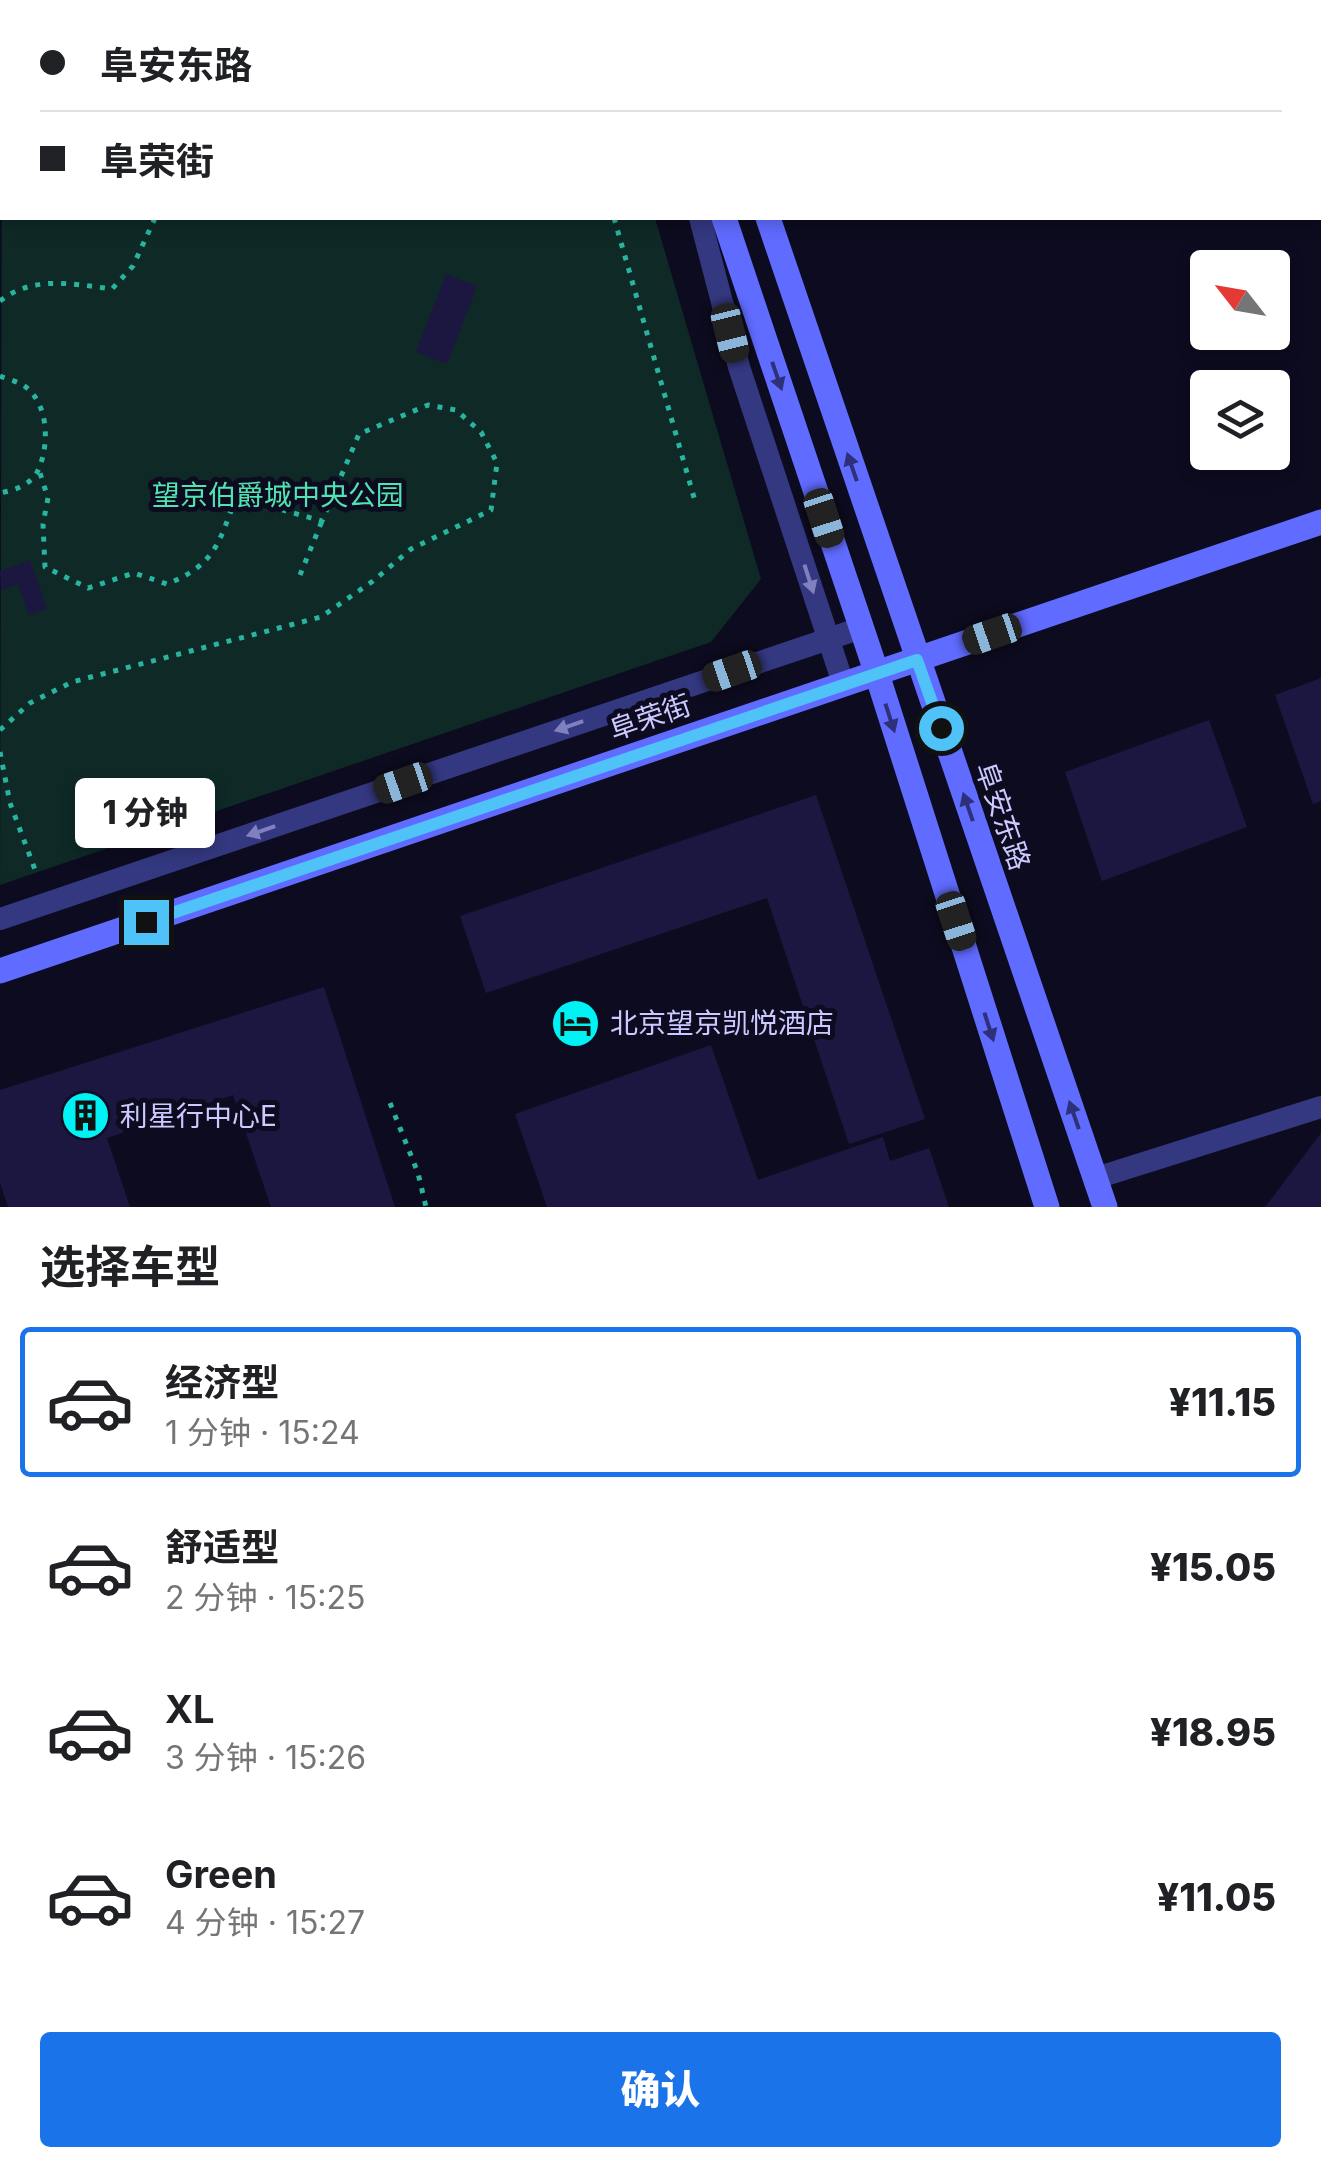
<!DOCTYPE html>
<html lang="zh">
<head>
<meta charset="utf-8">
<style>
	body { margin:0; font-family:Inter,"Noto Sans SC",sans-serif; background:#f2f2f2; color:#202124; height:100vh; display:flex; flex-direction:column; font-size:38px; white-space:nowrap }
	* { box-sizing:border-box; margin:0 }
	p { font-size:32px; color:#757577 }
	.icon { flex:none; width:55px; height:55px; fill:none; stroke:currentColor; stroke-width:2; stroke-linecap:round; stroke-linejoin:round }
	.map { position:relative; height:1207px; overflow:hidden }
	.panel { display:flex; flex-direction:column; background:#fff; flex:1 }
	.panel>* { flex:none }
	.hud { position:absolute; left:0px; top:0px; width:1322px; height:220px; box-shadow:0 5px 15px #0003; display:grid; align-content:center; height:220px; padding:0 40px; background:#fff }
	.needle { width:65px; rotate:301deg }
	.fabs { position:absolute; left:1190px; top:250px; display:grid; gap:20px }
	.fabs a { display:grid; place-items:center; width:100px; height:100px; border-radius:10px; background:#fff; box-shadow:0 5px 15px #0003; font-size:50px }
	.end { position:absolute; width:45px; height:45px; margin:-22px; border:12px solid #4fc3f7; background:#111; box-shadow:0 0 0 5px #111 }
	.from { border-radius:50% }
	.bubble { position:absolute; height:70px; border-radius:10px; background:#fff; box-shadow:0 5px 15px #0003; font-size:32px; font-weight:800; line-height:70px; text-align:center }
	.car { position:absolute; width:30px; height:60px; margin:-30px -15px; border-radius:12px; box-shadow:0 0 8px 2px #0007; background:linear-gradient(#222 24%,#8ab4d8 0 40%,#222 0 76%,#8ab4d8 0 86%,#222 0) }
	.hud b { display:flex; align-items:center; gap:35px; height:95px; font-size:38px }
	.hud b+b { border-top:2px solid #e0e0e0 }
	.hud i { width:25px; height:25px; background:#202124 }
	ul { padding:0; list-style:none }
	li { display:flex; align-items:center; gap:30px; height:150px; margin:0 20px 15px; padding:0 20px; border:5px solid transparent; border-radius:10px }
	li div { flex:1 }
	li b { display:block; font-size:38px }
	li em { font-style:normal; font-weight:800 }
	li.current { border-color:#1a73e8 }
	li>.icon { width:90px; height:90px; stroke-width:1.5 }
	h2 { padding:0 40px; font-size:45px; line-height:120px }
	.button { display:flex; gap:20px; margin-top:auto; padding:20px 40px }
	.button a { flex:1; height:115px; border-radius:10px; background:#1a73e8; color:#fff; font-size:40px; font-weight:800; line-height:115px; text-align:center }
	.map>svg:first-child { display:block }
	.green { fill:#0e2926 }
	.building { fill:#1b1741 }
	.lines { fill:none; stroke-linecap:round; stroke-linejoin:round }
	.path { stroke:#28b49f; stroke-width:5; stroke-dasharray:5 8; stroke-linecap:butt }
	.street { stroke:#343880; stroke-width:22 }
	.secondary { stroke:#606bff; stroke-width:25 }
	.oneway { fill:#2e3179 }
	.oneway2 { fill:#8080c0 }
	.route { stroke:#4fc3f7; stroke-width:12 }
	.labels { text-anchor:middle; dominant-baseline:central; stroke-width:10; stroke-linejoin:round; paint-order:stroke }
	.park-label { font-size:28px; fill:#51e3b1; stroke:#0d0b1f }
	.street-label { font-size:28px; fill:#cbc9ff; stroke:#0d0b1f }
	.poi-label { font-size:28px; fill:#cbc9ff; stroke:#0d0b1f; text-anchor:start }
</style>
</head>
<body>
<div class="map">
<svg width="1321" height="1207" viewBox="0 0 1321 1207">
	<rect width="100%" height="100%" fill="#0d0b1f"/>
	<!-- green -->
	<polygon class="green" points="2,102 2,218 655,218 761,579 711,642 0,885"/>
	<!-- building -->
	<g class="building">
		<polygon points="446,274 477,286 447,364 416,352"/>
		<polygon points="30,560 47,609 29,615 18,584 1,590 0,571"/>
		<polygon points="1321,678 1321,801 1313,804 1275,695"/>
		<polygon points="1209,720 1247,827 1102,881 1065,772"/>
		<polygon points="816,795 925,1119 849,1144 767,898 486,993 460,916"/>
		<polygon points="324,987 395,1207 271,1207 233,1095 107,1138 130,1207 8,1207 0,1183 0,1090"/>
		<polygon points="711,1045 758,1180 883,1137 890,1161 929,1148 949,1207 547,1207 515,1114"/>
		<polygon points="1321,1133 1321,1207 1265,1207"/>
	</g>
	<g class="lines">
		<!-- path -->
		<g class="path">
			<polyline points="351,0 356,2"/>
			<polyline points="456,2 458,0"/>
			<polyline points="614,218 695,501"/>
			<path d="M0,301C33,275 73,284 112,289L133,266L155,218"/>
			<path d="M0,376C7,379 16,381 23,385C48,401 50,442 39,468C33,484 16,490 0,493"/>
			<polyline points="300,575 322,521"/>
			<path d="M0,730L30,703L72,682L321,617L373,581L411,549L491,510L497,463L481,432L456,410L428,405L359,434L322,521L236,497C219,543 215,565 167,584L134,573L88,588L45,567L43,524L48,498L39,470"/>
			<polyline points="0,752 10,803 37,875"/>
			<polyline points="390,1103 418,1173 426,1207"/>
		</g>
		<!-- street -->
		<g class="street">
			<polyline points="627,0 628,2"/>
			<polyline points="700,218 739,367 843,683"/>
			<polyline points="0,919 861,628"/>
			<polyline points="1096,1178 1321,1107"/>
		</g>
		<!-- secondary -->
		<g class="secondary">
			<polyline points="651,0 651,2"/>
			<polyline points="695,0 696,2"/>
			<polyline points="724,218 876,671 1047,1207"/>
			<polyline points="768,218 1105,1207"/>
			<polyline points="0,971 1321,522"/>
		</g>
	</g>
	<!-- one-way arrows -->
	<defs><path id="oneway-solid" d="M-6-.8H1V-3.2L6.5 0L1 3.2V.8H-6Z" transform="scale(2.5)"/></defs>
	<g class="oneway">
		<use href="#oneway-solid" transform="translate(777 376) rotate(71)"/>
		<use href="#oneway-solid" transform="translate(852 467) rotate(-109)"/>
		<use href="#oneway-solid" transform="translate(890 718) rotate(72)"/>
		<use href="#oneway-solid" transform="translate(968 807) rotate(-109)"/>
		<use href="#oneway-solid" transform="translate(989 1027) rotate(72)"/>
		<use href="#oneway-solid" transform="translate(1074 1115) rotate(-109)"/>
	</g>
	<g class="oneway2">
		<use href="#oneway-solid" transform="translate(809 579) rotate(72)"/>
		<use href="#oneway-solid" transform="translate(569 726) rotate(161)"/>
		<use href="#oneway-solid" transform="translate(261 831) rotate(161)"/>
	</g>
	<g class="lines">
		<!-- route -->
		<polyline class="route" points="146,922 917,660 941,728"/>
	</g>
	<!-- icons -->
	<defs>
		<symbol id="hotel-disc" viewBox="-11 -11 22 22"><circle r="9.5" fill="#00f2f4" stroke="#0d0b1f"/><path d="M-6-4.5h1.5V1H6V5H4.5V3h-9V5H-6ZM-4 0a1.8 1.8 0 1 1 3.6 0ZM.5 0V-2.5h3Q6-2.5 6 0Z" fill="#111"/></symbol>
		<symbol id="building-disc" viewBox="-11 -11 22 22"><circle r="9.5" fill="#00f2f4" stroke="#0d0b1f"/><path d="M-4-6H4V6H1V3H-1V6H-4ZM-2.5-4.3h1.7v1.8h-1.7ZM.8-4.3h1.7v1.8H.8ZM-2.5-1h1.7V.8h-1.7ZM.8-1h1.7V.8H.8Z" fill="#111"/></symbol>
	</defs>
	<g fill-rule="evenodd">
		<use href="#hotel-disc" x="548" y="996" width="55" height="55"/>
		<use href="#building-disc" x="58" y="1088" width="55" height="55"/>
	</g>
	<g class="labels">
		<!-- park labels -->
		<g class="park-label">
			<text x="278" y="495">望京伯爵城中央公园</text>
		</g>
		<!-- street labels -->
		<g class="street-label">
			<text transform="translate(650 717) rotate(-19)">阜荣街</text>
			<text transform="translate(1003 816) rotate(71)">阜安东路</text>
		</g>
		<!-- poi labels -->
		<g class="poi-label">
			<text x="610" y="1023">北京望京凯悦酒店</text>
			<text x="120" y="1116">利星行中心E</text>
		</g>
	</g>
</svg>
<div class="fabs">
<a><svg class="needle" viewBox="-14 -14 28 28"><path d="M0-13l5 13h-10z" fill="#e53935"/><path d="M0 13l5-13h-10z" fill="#757577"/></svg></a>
<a><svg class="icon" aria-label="layers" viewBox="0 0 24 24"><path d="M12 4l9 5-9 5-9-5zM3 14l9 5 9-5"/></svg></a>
</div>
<i class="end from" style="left:941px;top:728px"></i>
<i class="end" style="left:146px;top:922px"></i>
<div class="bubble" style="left:75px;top:778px;width:140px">1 分钟</div>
<i class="car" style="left:730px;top:333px;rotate:166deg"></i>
<i class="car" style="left:824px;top:518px;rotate:162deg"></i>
<i class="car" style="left:992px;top:634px;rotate:251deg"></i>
<i class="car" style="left:732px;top:671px;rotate:251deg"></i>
<i class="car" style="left:403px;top:783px;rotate:251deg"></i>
<i class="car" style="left:956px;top:921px;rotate:162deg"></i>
<div class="hud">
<b><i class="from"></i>阜安东路</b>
<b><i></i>阜荣街</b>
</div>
</div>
<section class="panel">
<h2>选择车型</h2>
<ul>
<li class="current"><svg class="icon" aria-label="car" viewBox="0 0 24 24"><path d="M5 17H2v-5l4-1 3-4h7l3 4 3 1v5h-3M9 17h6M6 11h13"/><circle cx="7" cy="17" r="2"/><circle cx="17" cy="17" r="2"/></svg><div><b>经济型</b><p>1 分钟 · 15:24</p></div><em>¥11.15</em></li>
<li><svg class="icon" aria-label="car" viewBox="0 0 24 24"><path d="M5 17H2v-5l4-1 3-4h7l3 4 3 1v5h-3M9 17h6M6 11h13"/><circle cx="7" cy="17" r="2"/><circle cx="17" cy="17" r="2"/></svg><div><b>舒适型</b><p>2 分钟 · 15:25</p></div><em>¥15.05</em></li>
<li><svg class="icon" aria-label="car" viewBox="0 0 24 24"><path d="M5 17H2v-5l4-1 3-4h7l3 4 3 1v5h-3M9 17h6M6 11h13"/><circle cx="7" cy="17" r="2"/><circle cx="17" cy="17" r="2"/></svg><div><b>XL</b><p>3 分钟 · 15:26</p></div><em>¥18.95</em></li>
<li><svg class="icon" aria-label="car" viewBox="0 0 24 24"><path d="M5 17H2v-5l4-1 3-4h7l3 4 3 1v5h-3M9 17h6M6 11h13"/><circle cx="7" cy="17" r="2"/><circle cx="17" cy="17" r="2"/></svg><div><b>Green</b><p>4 分钟 · 15:27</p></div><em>¥11.05</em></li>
</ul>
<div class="button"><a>确认</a></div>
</section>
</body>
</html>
